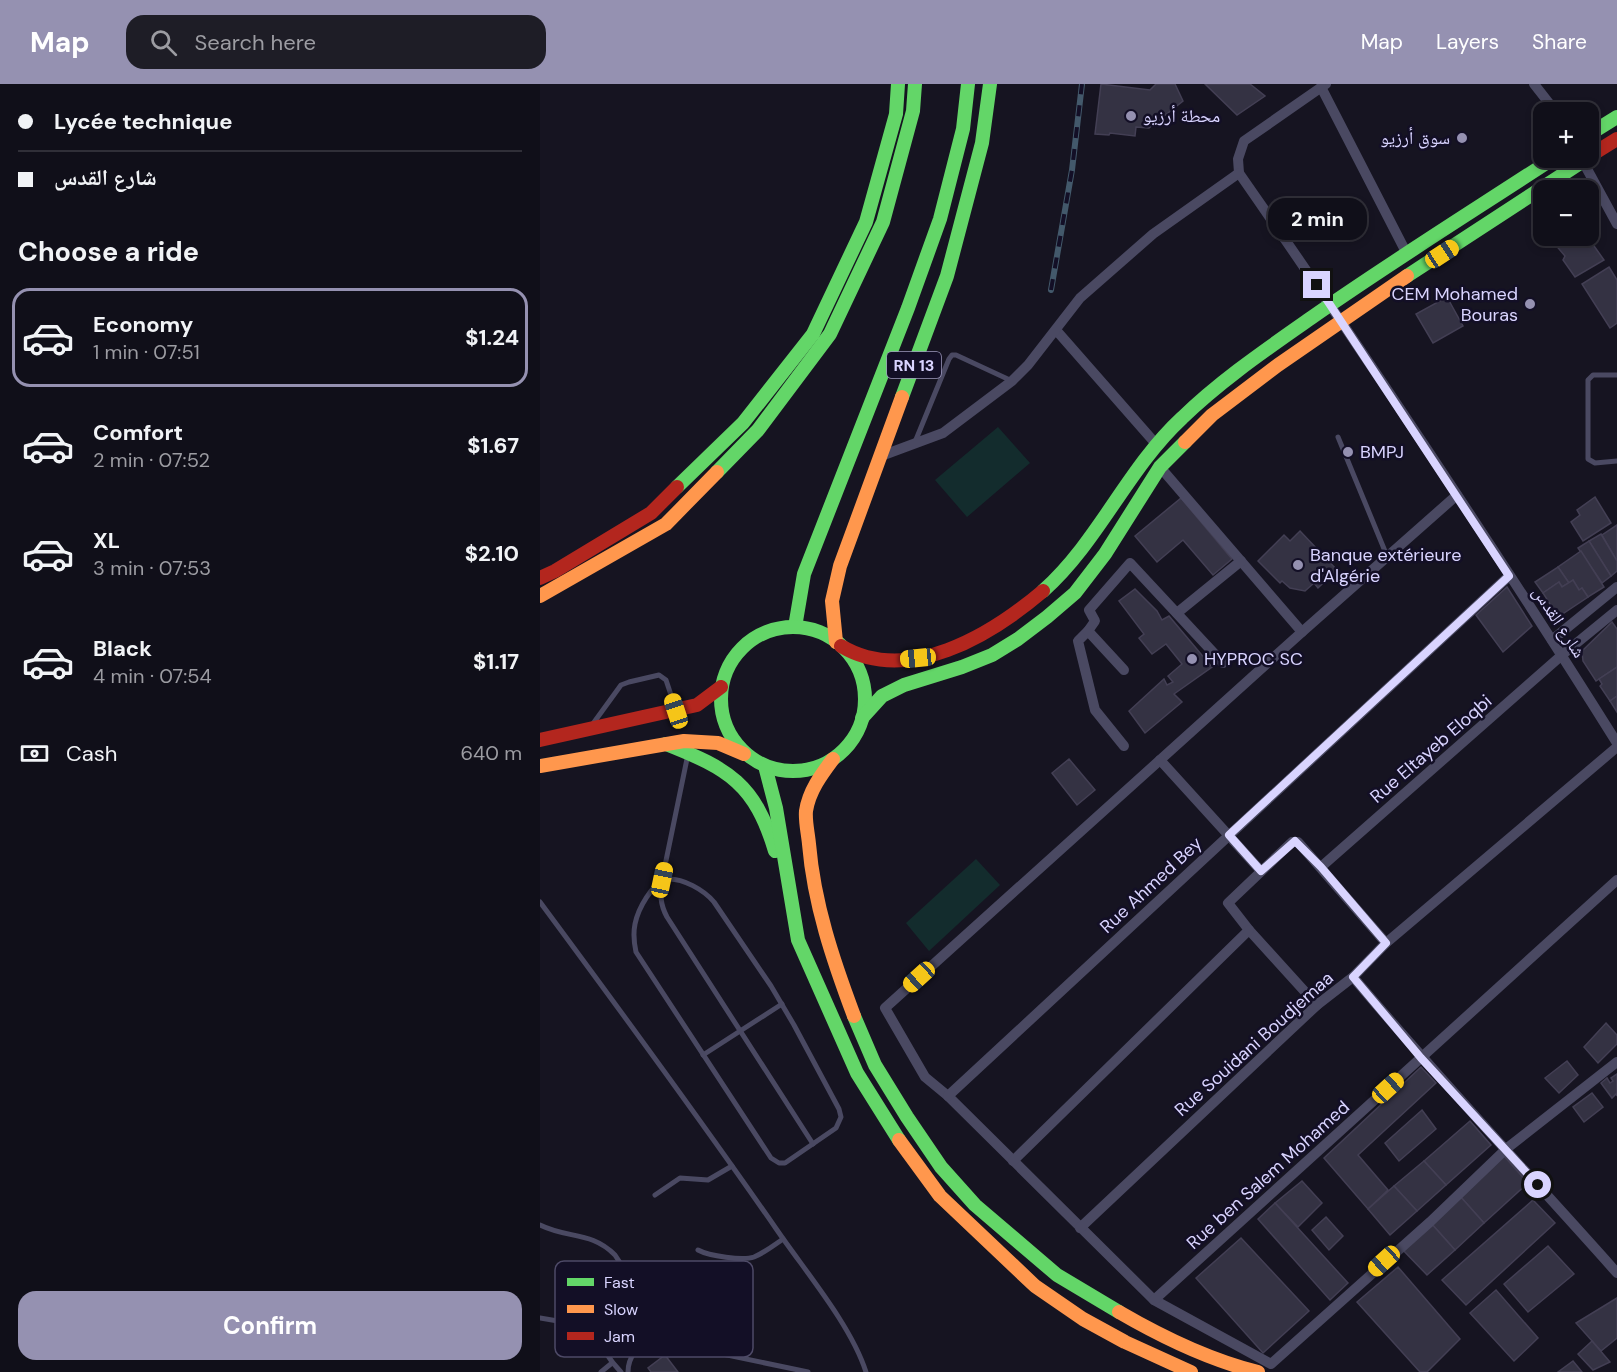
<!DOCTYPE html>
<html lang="en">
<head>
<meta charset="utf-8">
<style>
	body { margin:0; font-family:"DM Sans","Noto Naskh Arabic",sans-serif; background:#1e1d26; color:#f1f3f6; height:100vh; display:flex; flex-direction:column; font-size:22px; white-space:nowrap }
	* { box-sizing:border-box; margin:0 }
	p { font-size:20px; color:#9c9ca2 }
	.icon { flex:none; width:33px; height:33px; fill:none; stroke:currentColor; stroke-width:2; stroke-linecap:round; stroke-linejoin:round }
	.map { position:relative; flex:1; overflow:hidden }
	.details { display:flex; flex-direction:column; background:#100f19; width:540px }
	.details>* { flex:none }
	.hud { display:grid; align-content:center; height:132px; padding:0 18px; background:#100f19 }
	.fabs { position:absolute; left:993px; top:18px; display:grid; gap:12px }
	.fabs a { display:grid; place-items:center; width:66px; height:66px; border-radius:12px; background:#100f19; box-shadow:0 3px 9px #0003,0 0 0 2px #302f38; font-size:30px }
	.end { position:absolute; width:27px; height:27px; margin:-14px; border:8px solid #d9d4ff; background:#111; box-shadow:0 0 0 3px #111 }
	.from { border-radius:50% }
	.bubble { position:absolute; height:42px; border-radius:18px; background:#100f19; box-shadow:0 3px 9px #0003,0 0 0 2px #302f38; font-size:20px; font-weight:700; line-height:42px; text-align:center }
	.car { position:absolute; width:18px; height:36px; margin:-18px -9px; border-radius:8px; box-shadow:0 0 4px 2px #0007; background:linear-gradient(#f5c518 24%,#345 0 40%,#f5c518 0 76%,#345 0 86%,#f5c518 0) }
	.hud b { display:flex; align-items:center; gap:21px; height:57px; font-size:22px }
	.hud b+b { border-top:2px solid #302f38 }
	.hud i { width:15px; height:15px; background:#f1f3f6 }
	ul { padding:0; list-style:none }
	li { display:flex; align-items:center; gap:18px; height:99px; margin:0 12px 9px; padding:0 6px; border:3px solid transparent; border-radius:18px }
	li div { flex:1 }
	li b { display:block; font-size:22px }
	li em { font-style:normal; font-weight:700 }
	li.current { border-color:#9591b1 }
	li>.icon { width:54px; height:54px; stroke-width:1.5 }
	h2 { padding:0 18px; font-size:27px; line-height:72px }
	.pay { display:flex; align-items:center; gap:15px; height:66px; padding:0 18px; font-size:22px }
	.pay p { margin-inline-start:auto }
	.primary-button { display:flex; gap:12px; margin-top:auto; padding:12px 18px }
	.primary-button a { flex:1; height:69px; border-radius:18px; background:#9591b1; color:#fff; font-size:24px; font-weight:700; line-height:69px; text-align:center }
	header { display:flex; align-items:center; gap:36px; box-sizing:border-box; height:84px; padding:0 30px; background:#9591b1; color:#fff }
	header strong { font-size:28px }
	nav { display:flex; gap:33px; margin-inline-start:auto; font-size:21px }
	.search { width:420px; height:54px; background:#1e1d26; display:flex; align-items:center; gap:15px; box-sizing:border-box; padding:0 21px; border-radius:18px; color:#9c9ca2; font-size:22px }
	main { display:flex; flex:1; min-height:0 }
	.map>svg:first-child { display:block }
	.green { fill:#132c2d }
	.building { fill:#343243; stroke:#433f54; stroke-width:1.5 }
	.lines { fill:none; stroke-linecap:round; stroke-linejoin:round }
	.lane { stroke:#4a4962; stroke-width:5 }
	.street { stroke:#4a4962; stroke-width:10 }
	.fast { stroke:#63d668; stroke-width:14 }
	.slow { stroke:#ff974d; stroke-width:14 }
	.jam { stroke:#b3261e; stroke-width:14 }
	.rail-casing { stroke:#43596b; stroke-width:6 }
	.rail { stroke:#130f26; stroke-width:4; stroke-dasharray:11; stroke-linecap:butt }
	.route { stroke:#d9d4ff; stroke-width:8 }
	.poi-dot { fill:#9591b1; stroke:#130f26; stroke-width:2 }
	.labels { text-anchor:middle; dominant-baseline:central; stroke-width:5; stroke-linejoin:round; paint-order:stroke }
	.shield { fill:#130f26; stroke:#9e99be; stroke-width:1.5 }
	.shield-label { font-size:16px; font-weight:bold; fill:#d9d4ff }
	.poi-label { font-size:18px; fill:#d9d4ff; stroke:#130f26; text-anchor:start }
	.street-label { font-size:18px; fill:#d9d4ff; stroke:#130f26 }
	.key { fill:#130f26; stroke:#4e4a67; stroke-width:1.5 }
	.key-label { font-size:16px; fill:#d9d4ff }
</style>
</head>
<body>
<header>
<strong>Map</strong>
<div class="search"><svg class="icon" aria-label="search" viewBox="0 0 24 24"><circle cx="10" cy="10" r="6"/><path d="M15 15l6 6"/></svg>Search here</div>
<nav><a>Map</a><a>Layers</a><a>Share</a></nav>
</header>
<main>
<section class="details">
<div class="hud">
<b><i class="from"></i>Lycée technique</b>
<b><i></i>شارع القدس</b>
</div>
<h2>Choose a ride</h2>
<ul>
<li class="current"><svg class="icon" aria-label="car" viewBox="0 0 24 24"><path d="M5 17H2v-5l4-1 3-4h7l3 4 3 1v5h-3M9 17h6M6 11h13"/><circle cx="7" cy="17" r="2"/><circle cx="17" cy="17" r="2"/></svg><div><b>Economy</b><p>1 min · 07:51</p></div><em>$1.24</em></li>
<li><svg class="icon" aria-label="car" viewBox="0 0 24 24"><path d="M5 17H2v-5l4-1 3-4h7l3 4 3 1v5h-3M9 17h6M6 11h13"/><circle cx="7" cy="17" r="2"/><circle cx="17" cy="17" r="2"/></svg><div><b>Comfort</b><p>2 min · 07:52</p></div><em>$1.67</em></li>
<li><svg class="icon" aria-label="car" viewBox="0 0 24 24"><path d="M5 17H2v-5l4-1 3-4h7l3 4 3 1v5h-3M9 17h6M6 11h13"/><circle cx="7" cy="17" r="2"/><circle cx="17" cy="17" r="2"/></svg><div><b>XL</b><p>3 min · 07:53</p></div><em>$2.10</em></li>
<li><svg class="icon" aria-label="car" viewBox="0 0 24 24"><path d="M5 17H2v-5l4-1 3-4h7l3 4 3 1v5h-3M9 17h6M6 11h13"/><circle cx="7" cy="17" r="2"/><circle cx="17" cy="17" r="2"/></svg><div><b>Black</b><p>4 min · 07:54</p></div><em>$1.17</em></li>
</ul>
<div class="pay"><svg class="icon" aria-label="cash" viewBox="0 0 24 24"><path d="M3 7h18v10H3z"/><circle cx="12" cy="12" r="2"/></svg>Cash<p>640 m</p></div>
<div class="primary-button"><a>Confirm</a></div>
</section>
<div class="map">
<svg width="1077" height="1288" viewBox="0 0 1077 1288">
	<rect width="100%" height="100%" fill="#161421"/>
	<!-- green -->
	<g class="green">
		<polygon points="458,343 490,379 427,433 395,396"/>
		<polygon points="436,775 460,801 389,867 366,839"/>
	</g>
	<!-- building -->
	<g class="building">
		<polygon points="561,0 610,6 616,0 635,0 643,17 609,44 596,43 595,52 570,49 569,51 555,50"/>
		<polygon points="665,0 710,0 725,12 697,31"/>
		<polygon points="1008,152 1047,152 1064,176 1035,193 1023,176 1025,172"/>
		<polygon points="1069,183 1077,196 1077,239 1070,244 1042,200"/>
		<polygon points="907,213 923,242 893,259 876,230"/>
		<polygon points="1055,413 1071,439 1043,457 1031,438 1040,431 1037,426"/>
		<polygon points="641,414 692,475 673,491 643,456 617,478 595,452"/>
		<polygon points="1077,441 1077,477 1062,451"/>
		<polygon points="760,447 797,486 778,504 774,499 765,507 750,504 742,497 740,499 718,477 744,451 750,457"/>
		<polygon points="1061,450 1077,477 1077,487 1071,492 1049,457"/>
		<polygon points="1049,457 1071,492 1062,499 1038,464"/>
		<polygon points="1041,467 1064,503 1048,513 1042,504 1039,506 1033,496 1029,499 1018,483"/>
		<polygon points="1018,483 1029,499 1022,503 1019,498 1003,509 995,498"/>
		<polygon points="1033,496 1039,506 1042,504 1048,513 1018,533 1003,509 1019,498 1022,503"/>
		<polygon points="967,503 992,542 963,568 936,531"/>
		<polygon points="595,505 617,527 622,536 629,532 672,583 634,610 642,618 605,649 589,627 624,595 627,601 633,598 628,592 642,580 626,560 612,570 599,554 604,550 579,517"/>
		<polygon points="1072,538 1077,545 1077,583 1056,597 1043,577 1042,567"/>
		<polygon points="1077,583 1077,612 1070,617 1060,602 1062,600 1059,595"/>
		<polygon points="1077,612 1077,628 1070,617"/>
		<polygon points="529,675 555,706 537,721 512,689"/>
		<polygon points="1066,939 1077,951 1077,960 1058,979 1044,963"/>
		<polygon points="1027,977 1038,991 1019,1009 1005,994"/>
		<polygon points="881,983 896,999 818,1071 848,1106 828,1125 784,1074"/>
		<polygon points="1077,990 1077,1012 1076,1010 1072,1014 1061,999 1067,994 1070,999 1073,997 1071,994"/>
		<polygon points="1052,1009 1063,1023 1044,1038 1033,1023"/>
		<polygon points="882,1026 896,1045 859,1077 845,1059"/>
		<polygon points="930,1037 951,1061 906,1101 884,1077"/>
		<polygon points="964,1072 988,1099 944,1139 919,1111"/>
		<polygon points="884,1077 906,1101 877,1127 854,1102"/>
		<polygon points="762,1097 782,1119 758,1143 735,1119"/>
		<polygon points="854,1102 877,1127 850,1151 828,1125"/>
		<polygon points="919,1111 944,1139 915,1166 890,1138"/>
		<polygon points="993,1116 1015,1139 926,1221 902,1196"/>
		<polygon points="735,1119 808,1199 790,1216 718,1135"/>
		<polygon points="786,1133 803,1152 789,1166 772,1146"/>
		<polygon points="890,1138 915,1166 887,1191 860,1163"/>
		<polygon points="701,1154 769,1227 723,1269 656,1194"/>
		<polygon points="1008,1162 1034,1190 988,1228 964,1200"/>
		<polygon points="858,1183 920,1255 887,1288 880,1288 817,1218"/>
		<polygon points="956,1206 998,1254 974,1277 930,1229"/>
		<polygon points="1077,1214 1077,1254 1061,1267 1036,1239"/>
		<polygon points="1052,1257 1070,1278 1053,1286 1038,1270"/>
		<polygon points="125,1271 138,1288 111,1288 108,1284"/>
		<polygon points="1033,1277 1042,1288 1018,1288"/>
	</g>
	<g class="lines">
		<!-- lane -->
		<g class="lane">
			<polyline points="1077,291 1053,291 1048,296 1048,375 1055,379 1077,377"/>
			<polyline points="798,353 847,472"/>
			<polyline points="375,358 409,275 412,271 416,271 472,297"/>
			<polyline points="52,641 81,601 89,598 119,591 126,596 136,626"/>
			<path d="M148,670L122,796C120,810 120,820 127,833L273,1060"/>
			<path d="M127,795C143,794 164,806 174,818L231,902L254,941L299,1025L301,1033L296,1044L245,1079H239L231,1074L96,868C94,859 93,850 95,840C98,825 112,799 127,795Z"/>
			<path d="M0,818C80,926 160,1035 237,1146C265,1187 311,1241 326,1288"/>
			<polyline points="163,971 242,920"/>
			<polyline points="115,1111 140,1094 168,1096 192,1082"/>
			<path d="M0,1141C28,1155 51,1147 75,1171L133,1260"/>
			<path d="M158,1166C169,1172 203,1177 214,1173C224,1169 234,1161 243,1155"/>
			<polyline points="0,1234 53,1243 268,1288"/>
			<path d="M53,1243C60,1261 68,1275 81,1288"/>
			<polyline points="61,1288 72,1279"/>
			<path d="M88,1288C88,1272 98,1263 111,1255"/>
		</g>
		<!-- street -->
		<g class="street">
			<path d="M786,0L704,57L698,75L699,89C829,276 956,466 1077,659"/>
			<polyline points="994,0 1016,28"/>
			<polyline points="781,3 867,170"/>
			<polyline points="1041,74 1077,140"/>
			<polyline points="516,246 616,360"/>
			<polyline points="341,372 403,349 472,297 488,281 540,214 613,150 699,89"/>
			<polyline points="620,383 762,548"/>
			<polyline points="917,411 762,548 345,924 385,993 408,1012 614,1216 731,1280 890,1138 966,1065 1077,978"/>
			<polyline points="637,529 701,477"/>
			<polyline points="548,547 538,557 555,626 584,662"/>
			<polyline points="1012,556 1077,503"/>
			<polyline points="584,586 548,547 555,537 549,526 590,479 683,579"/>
			<polyline points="620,676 721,787"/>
			<polyline points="781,783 1022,571 1077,526"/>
			<path d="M813,893C898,994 989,1090 1077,1189"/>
			<polyline points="777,921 709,846 688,819 752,758 758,758 846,859"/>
			<polyline points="408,1012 969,492"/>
			<polyline points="473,1077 709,846"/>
			<polyline points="540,1144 777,921 813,893 846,859 1077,663"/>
			<polyline points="614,1216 1077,796"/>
		</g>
		<!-- fast -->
		<g class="fast">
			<polyline points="1048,51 1077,33"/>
			<polyline points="867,192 1048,74"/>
			<polyline points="362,313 407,192 442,59 450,0"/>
			<polyline points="177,388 218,346 290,250 343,138 373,27 375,0"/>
			<polyline points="137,403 203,339 273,250 326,138 356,30 358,0"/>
			<path d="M503,507C559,457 587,385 642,334C681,296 727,265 771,234C851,178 933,127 1014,74"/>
			<polyline points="255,543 264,490 368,224 400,135 423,45 428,0"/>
			<circle cx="253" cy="615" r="72"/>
			<polyline points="322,634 342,612 364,601 422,583 452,571 478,555 507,533 535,509 565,470 620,383 645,358"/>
			<path d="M126,660C189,685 215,700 235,767"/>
			<polyline points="225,682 236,724 258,856 317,989 359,1056"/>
			<polyline points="314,932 335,981 367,1033 401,1083 435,1121 517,1191 579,1228"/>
		</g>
		<!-- slow -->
		<g class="slow">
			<polyline points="645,358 672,331 738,281 867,192"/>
			<polyline points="0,512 126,440 177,388"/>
			<polyline points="296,558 292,517 300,482 362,313"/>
			<path d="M293,675C281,691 269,707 266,727C265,737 268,749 269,760C274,820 293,876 314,932"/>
			<polyline points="0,682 144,657 178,659 204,670"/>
			<polyline points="359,1056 400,1112 495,1202 543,1235 585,1258 651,1288"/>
			<path d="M579,1228C622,1253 669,1276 718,1288"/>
		</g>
		<!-- jam -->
		<g class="jam">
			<polyline points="1048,73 1077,55"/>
			<polyline points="0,494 15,487 111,429 137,403"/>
			<path d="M301,562C368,602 451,551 503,507"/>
			<polyline points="0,656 157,621 181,603"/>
		</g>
		<defs>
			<polyline id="rail" points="511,206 532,86 542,0"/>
		</defs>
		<!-- rail casing -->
		<use href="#rail" class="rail-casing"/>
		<!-- rail -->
		<use href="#rail" class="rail"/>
	</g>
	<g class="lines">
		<!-- route -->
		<polyline class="route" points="777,201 969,492 689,751 721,787 755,757 781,783 846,859 813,893 881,974 998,1101"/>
	</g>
	<!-- markers -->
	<g class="poi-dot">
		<circle cx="591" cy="32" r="6"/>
		<circle cx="922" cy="54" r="6"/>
		<circle cx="990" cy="220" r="6"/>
		<circle cx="808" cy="368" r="6"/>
		<circle cx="758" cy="481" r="6"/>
		<circle cx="652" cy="575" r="6"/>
	</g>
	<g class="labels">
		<!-- shield labels -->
		<rect class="shield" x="347" y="268" width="54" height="26" rx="4.5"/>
		<g class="shield-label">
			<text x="374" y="281">RN 13</text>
		</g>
		<!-- poi labels -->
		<g class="poi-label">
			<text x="603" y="32">محطة أرزيو</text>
			<text x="910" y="54" text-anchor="end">سوق أرزيو</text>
			<text x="978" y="210" text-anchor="end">CEM Mohamed<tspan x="978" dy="21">Bouras</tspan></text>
			<text x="820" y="368">BMPJ</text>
			<text x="770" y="471">Banque extérieure<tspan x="770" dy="21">d'Algérie</tspan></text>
			<text x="664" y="575">HYPROC SC</text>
		</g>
		<!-- street labels -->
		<g class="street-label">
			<text transform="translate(1019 538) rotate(57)">شارع القدس</text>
			<text transform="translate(891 665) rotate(-41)">Rue Eltayeb Eloqbi</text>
			<text transform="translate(611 801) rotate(-43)">Rue Ahmed Bey</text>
			<text transform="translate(714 960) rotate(-42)">Rue Souidani Boudjemaa</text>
			<text transform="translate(728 1091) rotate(-42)">Rue ben Salem Mohamed</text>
		</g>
	</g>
	<!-- legend -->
	<rect x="15" y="1177" width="198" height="96" rx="9" class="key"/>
	<rect x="27" y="1194" width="27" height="8" fill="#63d668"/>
	<rect x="27" y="1221" width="27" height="8" fill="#ff974d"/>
	<rect x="27" y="1248" width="27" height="8" fill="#b3261e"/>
	<g class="key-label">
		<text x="64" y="1204">Fast</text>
		<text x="64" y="1231">Slow</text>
		<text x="64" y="1258">Jam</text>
	</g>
</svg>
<div class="fabs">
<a>+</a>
<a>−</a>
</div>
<i class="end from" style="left:998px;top:1101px"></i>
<i class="end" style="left:777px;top:201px"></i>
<div class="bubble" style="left:728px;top:114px;width:99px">2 min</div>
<i class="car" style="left:902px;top:170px;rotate:57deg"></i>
<i class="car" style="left:378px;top:574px;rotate:264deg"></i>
<i class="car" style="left:136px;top:627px;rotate:342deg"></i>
<i class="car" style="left:122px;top:796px;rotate:12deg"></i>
<i class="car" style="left:379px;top:893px;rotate:228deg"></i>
<i class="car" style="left:848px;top:1004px;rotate:48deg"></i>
<i class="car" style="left:844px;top:1177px;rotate:228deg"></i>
</div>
</main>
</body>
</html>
